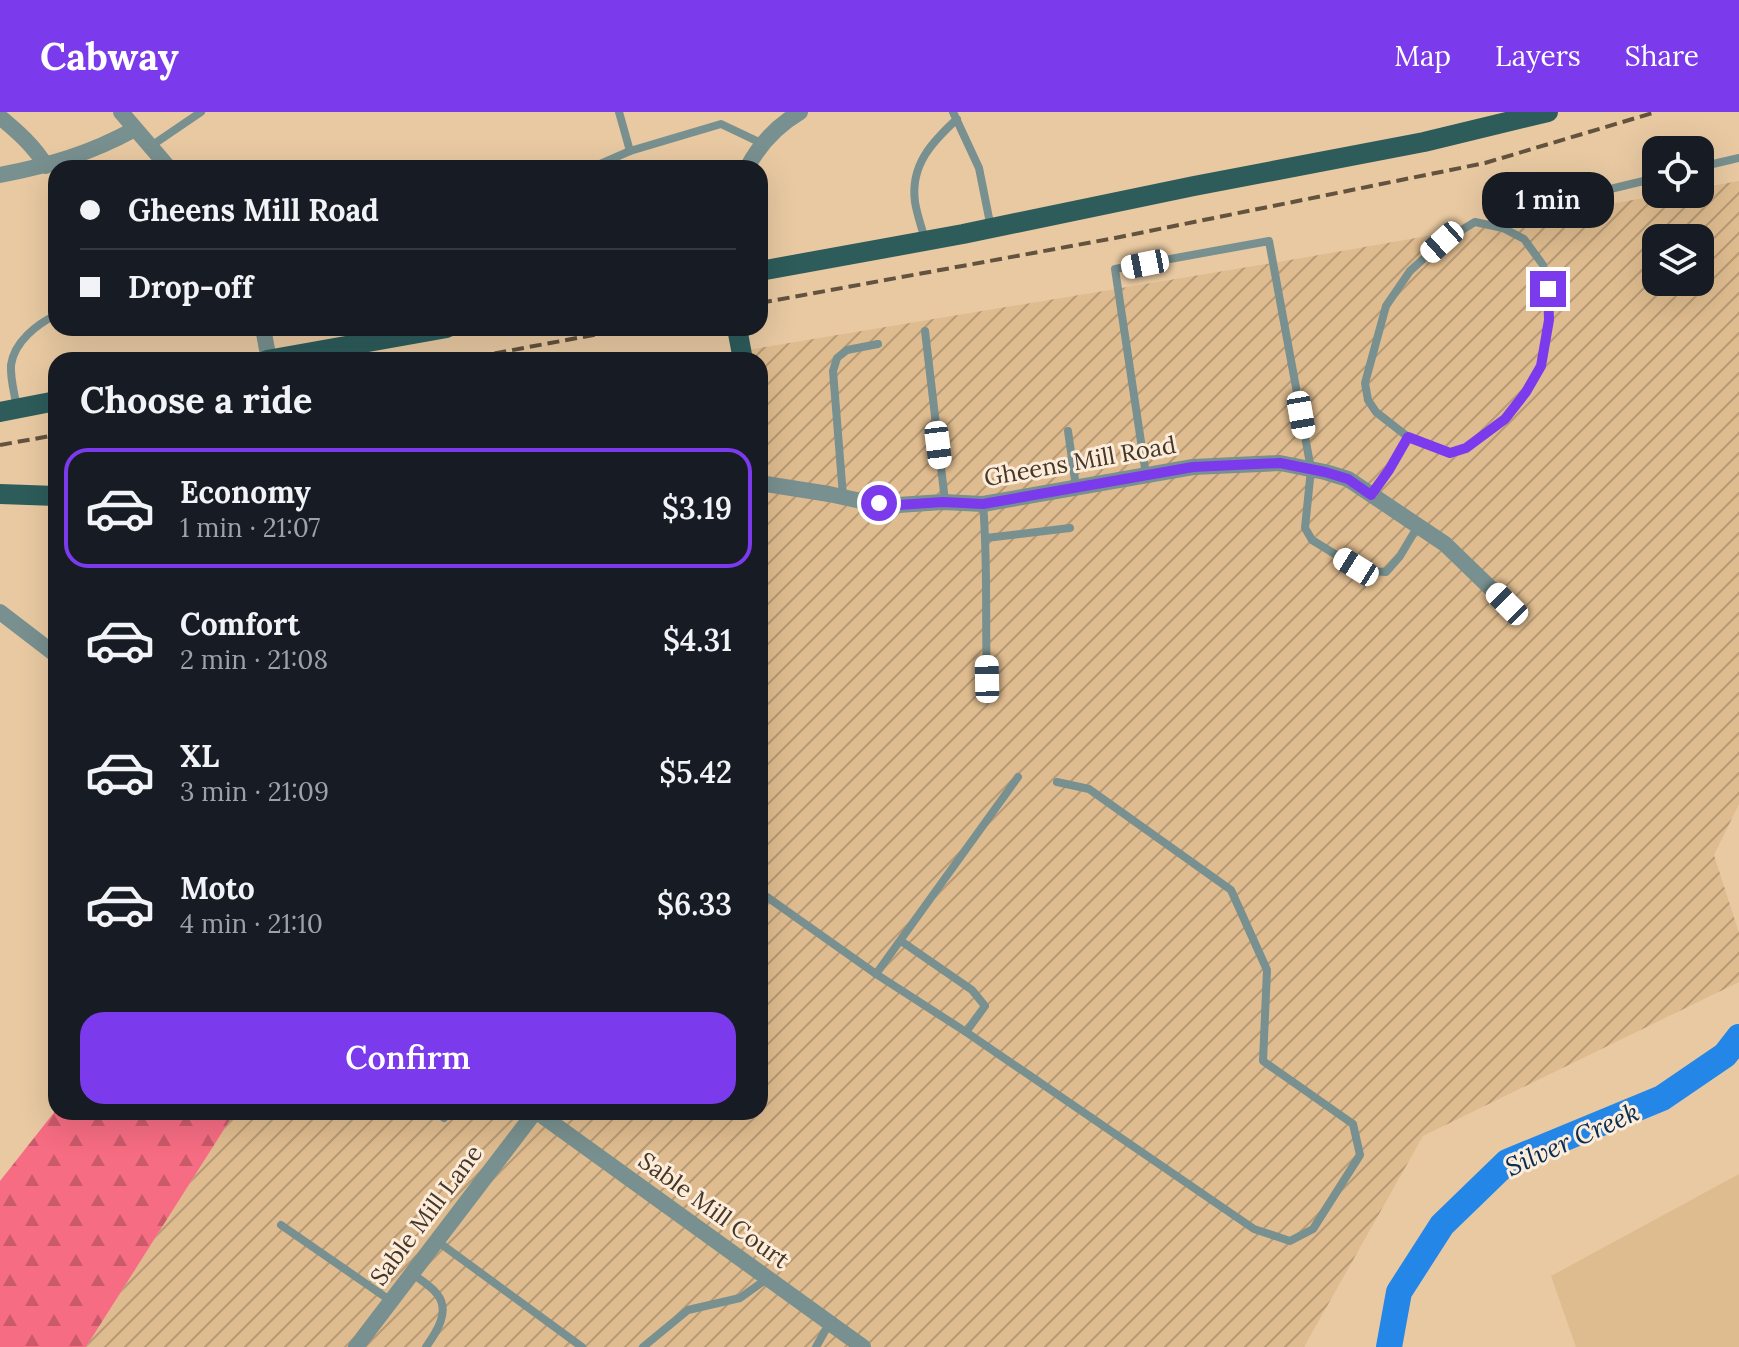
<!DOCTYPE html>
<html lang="en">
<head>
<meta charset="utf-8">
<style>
	body { margin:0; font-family:Lora,serif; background:#20242c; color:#f1f3f6; height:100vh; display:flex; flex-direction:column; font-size:30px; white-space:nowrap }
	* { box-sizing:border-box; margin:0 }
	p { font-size:26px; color:#9ea1a6 }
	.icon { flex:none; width:44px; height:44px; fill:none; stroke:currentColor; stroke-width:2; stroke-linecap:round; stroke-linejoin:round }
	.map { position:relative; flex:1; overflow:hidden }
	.sheet { position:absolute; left:48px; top:240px; width:720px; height:768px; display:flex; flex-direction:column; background:#171b24; border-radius:24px; box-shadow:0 8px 32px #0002 }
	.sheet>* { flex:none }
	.banner { position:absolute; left:48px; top:48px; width:720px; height:176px; border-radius:24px; box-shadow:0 8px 32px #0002; display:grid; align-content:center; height:176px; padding:0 32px; background:#171b24 }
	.tools { position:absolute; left:1642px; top:24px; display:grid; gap:16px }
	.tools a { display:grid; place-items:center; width:72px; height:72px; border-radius:16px; background:#171b24; box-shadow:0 8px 32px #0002; font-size:40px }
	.end { position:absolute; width:36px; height:36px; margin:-18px; border:10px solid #7c3aed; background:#fff; box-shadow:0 0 0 4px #fff }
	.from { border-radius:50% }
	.bubble { position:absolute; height:56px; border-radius:24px; background:#171b24; box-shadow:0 8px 32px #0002; font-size:26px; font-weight:600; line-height:56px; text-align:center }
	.car { position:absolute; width:24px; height:48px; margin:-24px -12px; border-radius:10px; box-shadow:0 0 6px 2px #0007; background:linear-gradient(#fff 24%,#345 0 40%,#fff 0 76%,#345 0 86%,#fff 0) }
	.banner b { display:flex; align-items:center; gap:28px; height:76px; font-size:30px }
	.banner b+b { border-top:2px solid #363941 }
	.banner i { width:20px; height:20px; background:#f1f3f6 }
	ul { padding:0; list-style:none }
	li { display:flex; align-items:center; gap:24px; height:120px; margin:0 16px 12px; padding:0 16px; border:4px solid transparent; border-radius:24px }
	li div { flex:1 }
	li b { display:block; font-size:30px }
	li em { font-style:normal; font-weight:600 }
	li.active { border-color:#7c3aed }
	li>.icon { width:72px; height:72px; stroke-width:1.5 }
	h2 { padding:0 32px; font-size:36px; line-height:96px }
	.action { display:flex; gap:16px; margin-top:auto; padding:16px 32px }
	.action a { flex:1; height:92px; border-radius:24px; background:#7c3aed; color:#fff; font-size:32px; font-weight:600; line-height:92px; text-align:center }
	header { display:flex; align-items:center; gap:48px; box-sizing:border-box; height:112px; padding:0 40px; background:#7c3aed; color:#fff }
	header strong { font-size:38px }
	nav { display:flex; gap:44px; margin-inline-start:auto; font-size:28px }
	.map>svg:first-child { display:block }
	.built { fill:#dfbc8f }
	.industrial { fill:url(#industrial-furrows); fill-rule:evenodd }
	.forest { fill:url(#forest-firs) }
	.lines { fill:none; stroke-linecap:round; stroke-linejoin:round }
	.river { stroke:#2486e7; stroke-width:26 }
	.service { stroke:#78908f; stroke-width:8 }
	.minor { stroke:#78908f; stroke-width:16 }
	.tertiary { stroke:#78908f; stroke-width:16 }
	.primary { stroke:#2d5c5b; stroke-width:20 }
	.rail { stroke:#62523e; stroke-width:4; stroke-dasharray:12 6; stroke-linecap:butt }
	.route { stroke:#7c3aed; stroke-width:10 }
	.labels { text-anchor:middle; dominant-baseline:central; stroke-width:6; stroke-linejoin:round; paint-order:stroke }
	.street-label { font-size:24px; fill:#453829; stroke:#fcecd9 }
	.water-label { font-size:26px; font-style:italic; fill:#072d53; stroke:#fcecd9 }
</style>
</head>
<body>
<header>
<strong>Cabway</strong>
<nav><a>Map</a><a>Layers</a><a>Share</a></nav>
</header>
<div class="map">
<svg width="1739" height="1235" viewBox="0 0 1739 1235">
	<defs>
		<pattern id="industrial-furrows" width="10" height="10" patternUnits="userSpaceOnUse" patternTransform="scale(2)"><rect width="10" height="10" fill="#dfbc8f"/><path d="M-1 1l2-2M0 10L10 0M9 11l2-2" fill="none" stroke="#b79a75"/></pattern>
		<pattern id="forest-firs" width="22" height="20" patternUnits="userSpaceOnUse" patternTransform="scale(2)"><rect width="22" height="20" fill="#f66c82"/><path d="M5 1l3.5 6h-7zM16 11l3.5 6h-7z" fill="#c95a6a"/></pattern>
	</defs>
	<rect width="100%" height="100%" fill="#e8c9a2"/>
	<!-- built -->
	<polygon class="built" points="1739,1062 1739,1235 1576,1235 1551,1164"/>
	<!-- industrial -->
	<path class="industrial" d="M1739,69V692L1714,743L1739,821V870L1423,1024L1304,1235H86L235,1000H760V248H687L1296,147L1667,82H1700V76ZM1656,126H1700V170H1656Z"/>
	<!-- forest -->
	<polygon class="forest" points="56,998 56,1000 235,1000 86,1235 0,1235 0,1069"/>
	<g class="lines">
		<!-- river -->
		<polyline class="river" points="1389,1235 1399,1180 1442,1113 1507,1050 1662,986 1725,943 1739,925"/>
		<!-- service -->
		<g class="service">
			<polyline points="619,0 630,39 721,12 763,32"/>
			<polyline points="953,0 979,56 991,116"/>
			<polyline points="151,34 201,0"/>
			<polyline points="1700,55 1739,46"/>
			<polyline points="591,56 630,39"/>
			<polyline points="1503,116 1548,92 1656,66"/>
			<path d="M925,128C922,116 917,103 915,90C910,53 932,30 957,7"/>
			<polyline points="925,219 945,389"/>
			<path d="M17,297C15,283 10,267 11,253C14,230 37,212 56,203"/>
			<polyline points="1068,319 1076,375"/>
			<polyline points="1146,363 1115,157 1269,129 1311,357 1305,416 1312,428 1356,455 1370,459 1386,460 1400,444 1418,414"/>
			<polyline points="1371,382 1389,358 1408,325 1376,300 1368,288 1365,271 1386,194 1410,159 1442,130 1475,110 1503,116 1524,127 1543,153 1548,177 1549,208 1541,254 1526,280 1505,307 1466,336 1450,341 1408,325"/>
			<polyline points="843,384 833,259 837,246 847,238 878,232"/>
			<path d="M983,392C988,450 985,509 987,567"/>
			<polyline points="986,426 1070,416"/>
			<polyline points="760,780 876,862 966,920 985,894 972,878 901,829"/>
			<polyline points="876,862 1018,665"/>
			<polyline points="966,920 1254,1117 1290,1129 1313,1117 1360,1043 1353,1012 1263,949 1267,858 1231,778 1089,677 1057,670"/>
			<polyline points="436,1000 444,1006 448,1000"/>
			<polyline points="281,1113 391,1189"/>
			<polyline points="437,1129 582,1235"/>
			<path d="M412,1161C420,1168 431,1174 437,1182C451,1199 436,1221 426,1235"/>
			<polyline points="643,1235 688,1198 740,1186 768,1166"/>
			<polyline points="816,1235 829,1212"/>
		</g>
		<!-- minor -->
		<g class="minor">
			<polyline points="121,0 169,56"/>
			<path d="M0,5C18,20 34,34 46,54"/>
			<path d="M0,63C51,53 89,42 135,17"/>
			<polyline points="263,216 269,248"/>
			<polyline points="760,371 829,382 861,389 898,393 943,390 983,392 1193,355 1280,351 1325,360 1348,367 1445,432 1507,492"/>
			<polyline points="0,500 56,543"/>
			<polyline points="537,1000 863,1235"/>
			<polyline points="356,1235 535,1000"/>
		</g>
		<!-- tertiary -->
		<path class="tertiary" d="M747,56C759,33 778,13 800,0"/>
		<!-- primary -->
		<g class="primary">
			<polyline points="760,159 963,122 1194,74 1424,30 1548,0"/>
			<polyline points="737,216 743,248"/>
			<polyline points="267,248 447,216"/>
			<polyline points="0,300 56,289"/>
			<polyline points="0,382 56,384"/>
		</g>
		<!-- rail -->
		<g class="rail">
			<polyline points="760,191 1115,126 1485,51 1656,0"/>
			<polyline points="459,248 631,216"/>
			<polyline points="0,333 56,323"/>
		</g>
	</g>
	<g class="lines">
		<!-- route -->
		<polyline class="route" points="879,391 898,393 943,390 983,392 1193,355 1280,351 1325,360 1348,367 1371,383 1389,358 1408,325 1450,341 1466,336 1505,307 1526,280 1541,254 1549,208 1548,177"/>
	</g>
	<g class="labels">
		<!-- street labels -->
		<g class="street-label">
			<text transform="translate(1080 349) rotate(-10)">Gheens Mill Road</text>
			<text transform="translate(714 1098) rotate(36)">Sable Mill Court</text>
			<text transform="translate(426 1103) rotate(-53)">Sable Mill Lane</text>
		</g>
		<!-- water labels -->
		<g class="water-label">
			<text transform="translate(1572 1027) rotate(-24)">Silver Creek</text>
		</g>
	</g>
</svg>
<div class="tools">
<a><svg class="icon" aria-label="locate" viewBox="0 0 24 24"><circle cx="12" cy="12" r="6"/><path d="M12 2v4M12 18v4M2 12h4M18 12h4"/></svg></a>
<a><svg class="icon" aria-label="layers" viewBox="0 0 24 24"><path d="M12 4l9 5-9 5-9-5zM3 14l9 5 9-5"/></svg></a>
</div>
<i class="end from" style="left:879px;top:391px"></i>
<i class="end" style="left:1548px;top:177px"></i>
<div class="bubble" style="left:1482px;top:60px;width:132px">1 min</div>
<i class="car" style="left:1442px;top:130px;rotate:228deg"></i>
<i class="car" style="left:1145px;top:152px;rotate:259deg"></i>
<i class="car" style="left:1301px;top:303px;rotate:170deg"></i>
<i class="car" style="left:938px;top:333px;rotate:173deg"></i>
<i class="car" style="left:1356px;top:455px;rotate:302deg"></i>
<i class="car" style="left:1507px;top:492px;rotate:315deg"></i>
<i class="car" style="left:987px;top:567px;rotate:359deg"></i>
<div class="banner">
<b><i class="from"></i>Gheens Mill Road</b>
<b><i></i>Drop-off</b>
</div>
<section class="sheet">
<h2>Choose a ride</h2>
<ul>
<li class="active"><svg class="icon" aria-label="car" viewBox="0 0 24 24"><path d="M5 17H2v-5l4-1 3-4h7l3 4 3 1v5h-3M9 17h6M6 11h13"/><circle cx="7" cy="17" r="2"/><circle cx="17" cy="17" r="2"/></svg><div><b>Economy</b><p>1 min · 21:07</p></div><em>$3.19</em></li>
<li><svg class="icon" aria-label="car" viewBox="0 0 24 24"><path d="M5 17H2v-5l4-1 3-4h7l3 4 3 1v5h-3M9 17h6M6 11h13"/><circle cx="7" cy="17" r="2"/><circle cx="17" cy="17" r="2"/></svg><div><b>Comfort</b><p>2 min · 21:08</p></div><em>$4.31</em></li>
<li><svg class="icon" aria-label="car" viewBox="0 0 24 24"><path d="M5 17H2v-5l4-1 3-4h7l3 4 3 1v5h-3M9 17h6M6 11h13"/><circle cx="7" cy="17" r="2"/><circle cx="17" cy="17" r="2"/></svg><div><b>XL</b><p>3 min · 21:09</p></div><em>$5.42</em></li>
<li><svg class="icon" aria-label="car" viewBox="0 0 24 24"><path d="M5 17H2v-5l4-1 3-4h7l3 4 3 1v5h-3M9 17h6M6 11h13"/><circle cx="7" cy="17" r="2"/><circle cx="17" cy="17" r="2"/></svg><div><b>Moto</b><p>4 min · 21:10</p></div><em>$6.33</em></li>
</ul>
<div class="action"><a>Confirm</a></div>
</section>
</div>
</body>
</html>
